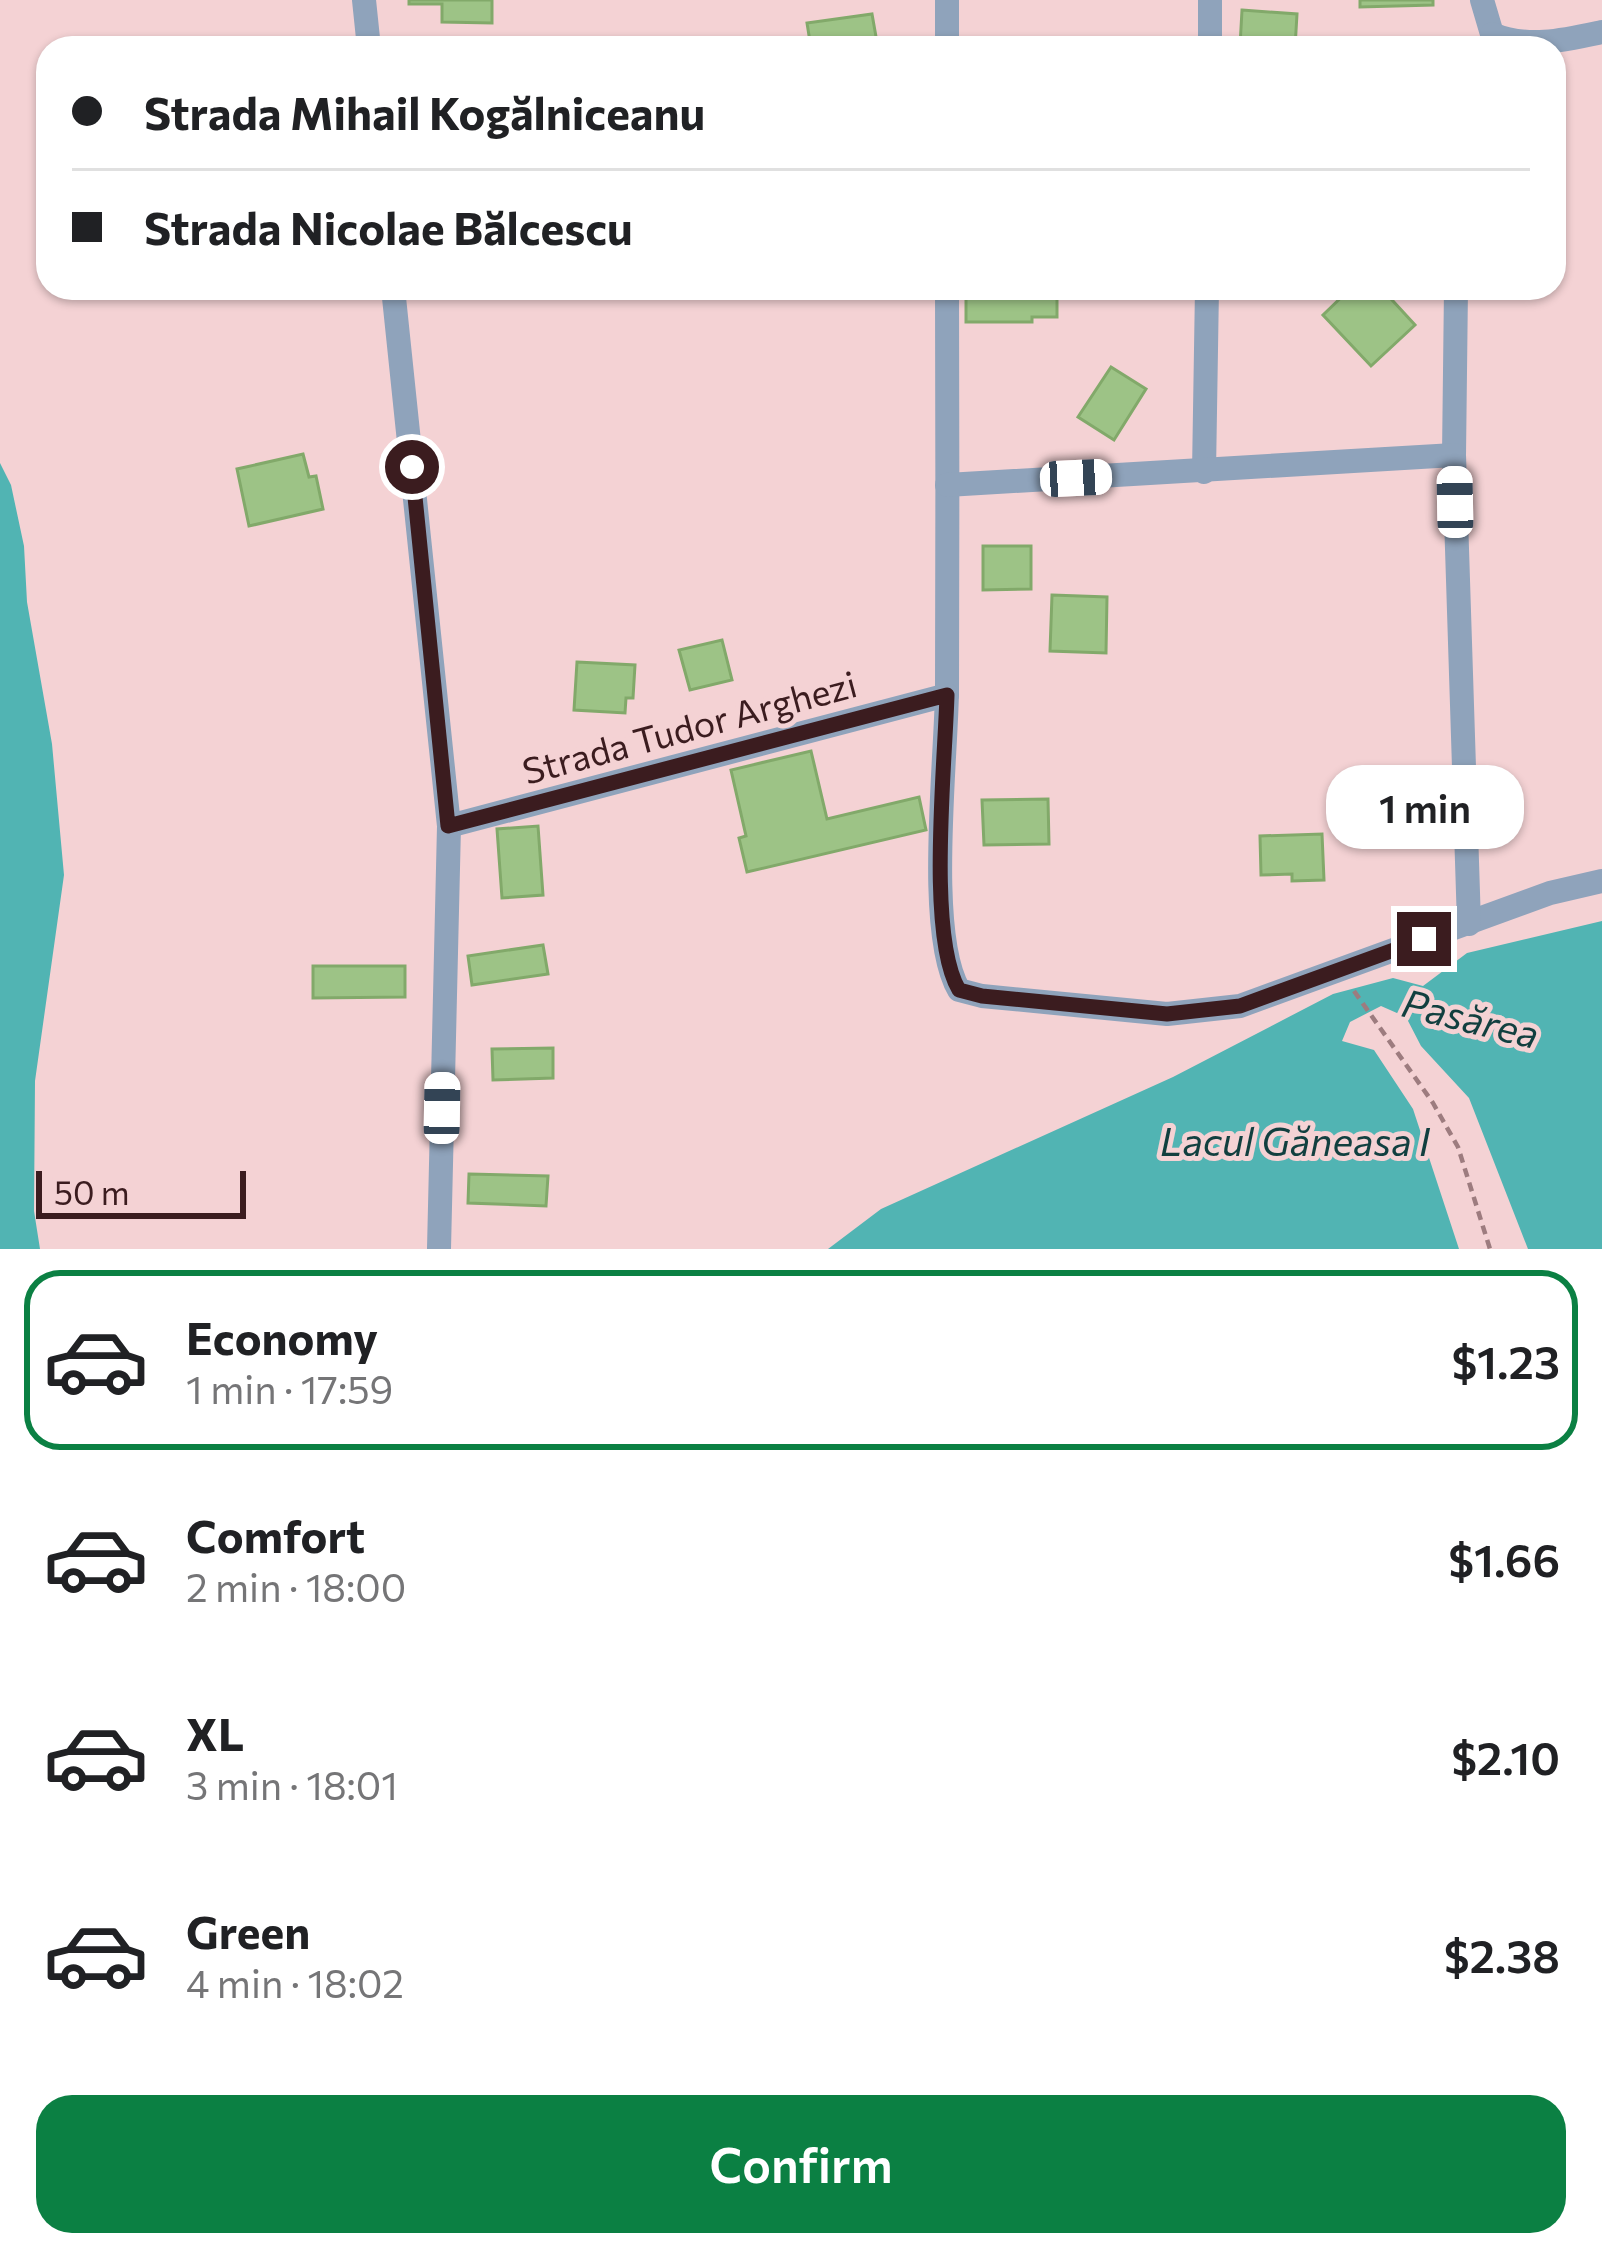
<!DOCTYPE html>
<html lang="en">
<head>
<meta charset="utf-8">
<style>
	body { margin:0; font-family:Commissioner,sans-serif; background:#f6f6f6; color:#202124; height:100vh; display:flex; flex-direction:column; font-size:45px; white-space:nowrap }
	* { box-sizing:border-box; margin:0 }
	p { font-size:39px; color:#757577 }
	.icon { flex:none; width:66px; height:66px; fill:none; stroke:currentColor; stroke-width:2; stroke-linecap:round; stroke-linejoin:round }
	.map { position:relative; height:1249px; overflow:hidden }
	.drawer { display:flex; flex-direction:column; background:#fff; flex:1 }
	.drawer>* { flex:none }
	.guide { position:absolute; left:36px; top:36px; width:1530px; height:264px; border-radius:36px; box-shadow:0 3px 9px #0004; display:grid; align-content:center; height:264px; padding:0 36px; background:#fff }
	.scale { position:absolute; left:36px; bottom:30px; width:210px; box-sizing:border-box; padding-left:12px; border:6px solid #3b1c1f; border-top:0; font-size:33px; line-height:42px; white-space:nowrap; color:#3b1c1f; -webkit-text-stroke:9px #f4d2d4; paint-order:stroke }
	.end { position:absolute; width:54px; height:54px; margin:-27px; border:15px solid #3b1c1f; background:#fff; box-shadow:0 0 0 6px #fff }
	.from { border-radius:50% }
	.bubble { position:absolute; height:84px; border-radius:36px; background:#fff; box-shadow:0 3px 9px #0004; font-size:39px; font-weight:600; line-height:84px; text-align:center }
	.car { position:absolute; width:36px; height:72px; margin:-36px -18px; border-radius:15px; box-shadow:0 0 9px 3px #0007; background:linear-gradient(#fff 24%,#345 0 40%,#fff 0 76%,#345 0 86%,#fff 0) }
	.guide b { display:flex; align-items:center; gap:42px; height:114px; font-size:45px }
	.guide b+b { border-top:3px solid #e0e0e0 }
	.guide i { width:30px; height:30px; background:#202124 }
	ul { padding:21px 0 0; list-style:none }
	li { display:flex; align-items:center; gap:36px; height:180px; margin:0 24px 18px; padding:0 12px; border:6px solid transparent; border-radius:36px }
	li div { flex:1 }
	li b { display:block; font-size:45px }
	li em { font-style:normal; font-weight:600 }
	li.selected { border-color:#0b8043 }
	li>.icon { width:108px; height:108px; stroke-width:1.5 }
	.button { display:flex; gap:24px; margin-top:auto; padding:24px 36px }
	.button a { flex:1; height:138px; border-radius:36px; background:#0b8043; color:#fff; font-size:48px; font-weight:600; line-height:138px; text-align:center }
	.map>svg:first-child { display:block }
	.water { fill:#51b4b3 }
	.building { fill:#9dc386; stroke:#82a96a; stroke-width:3 }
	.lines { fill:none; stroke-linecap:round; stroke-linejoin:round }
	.path { stroke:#9d7c7f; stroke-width:4.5; stroke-dasharray:9 6; stroke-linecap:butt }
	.minor { stroke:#8fa3bb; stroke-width:24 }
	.route { stroke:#3b1c1f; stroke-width:15 }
	.labels { text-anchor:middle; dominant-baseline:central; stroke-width:10; stroke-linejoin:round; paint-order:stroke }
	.street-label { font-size:36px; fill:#3b1c1f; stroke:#f4d2d4 }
	.water-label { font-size:39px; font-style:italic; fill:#113f3f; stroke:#f4d2d4 }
</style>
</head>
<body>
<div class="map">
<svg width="1602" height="1249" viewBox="0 0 1602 1249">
	<rect width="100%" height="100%" fill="#f4d2d4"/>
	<!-- water -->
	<g class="water">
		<polygon points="0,463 11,485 24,546 27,602 52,744 64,875 35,1081 34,1211 40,1249 0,1249"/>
		<polygon points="1602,921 1602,1249 1528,1249 1469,1098 1421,1046 1406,1017 1381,1006 1350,1022 1342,1041 1374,1050 1413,1109 1459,1249 828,1249 881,1209 1173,1077 1333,994 1393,978 1423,986 1467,953"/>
	</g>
	<!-- building -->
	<g class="building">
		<polygon points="409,0 492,0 492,23 442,22 442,4 409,4"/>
		<polygon points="1360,0 1433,0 1433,5 1360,7"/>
		<polygon points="1242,10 1297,14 1295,48 1240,46"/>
		<polygon points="872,14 878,48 811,48 807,23"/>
		<polygon points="966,288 1057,288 1057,317 1032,317 1032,322 966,322"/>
		<polygon points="1351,288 1381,288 1415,325 1371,366 1323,315"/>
		<polygon points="1111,367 1146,389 1114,440 1078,417"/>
		<polygon points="303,454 309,477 316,476 323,509 249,526 237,469"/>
		<polygon points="983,546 1031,546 1031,589 983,590"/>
		<polygon points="1052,595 1107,597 1106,653 1050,651"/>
		<polygon points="722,640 732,680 690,690 679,650"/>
		<polygon points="577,662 635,665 633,698 626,698 625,713 574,710"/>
		<polygon points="811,751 827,819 919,797 926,830 747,872 739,838 746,836 731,770"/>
		<polygon points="1048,799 1049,844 984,845 982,800"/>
		<polygon points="538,826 543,895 502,898 497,829"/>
		<polygon points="1322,834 1324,880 1292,881 1292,874 1261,875 1260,836"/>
		<polygon points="543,945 548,974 472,985 468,956"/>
		<polygon points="313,966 405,966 405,997 313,998"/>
		<polygon points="553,1048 553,1078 493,1080 492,1049"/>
		<polygon points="469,1174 548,1176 546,1206 468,1203"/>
	</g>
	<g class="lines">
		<!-- path -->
		<polyline class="path" points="1354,991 1433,1103 1458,1147 1490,1249"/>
		<!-- minor -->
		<g class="minor">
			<polyline points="364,0 369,48"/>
			<polyline points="947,0 947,48"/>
			<polyline points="1482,0 1492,34"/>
			<path d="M1492,34C1528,49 1565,40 1602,32"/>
			<polyline points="1210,48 1210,0"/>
			<polyline points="393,288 449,826 439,1249"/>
			<path d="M947,288C947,422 948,557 947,691C946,763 926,934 959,990L982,996L1167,1014L1240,1006L1550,893L1602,881"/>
			<polyline points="1456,288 1454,455 1469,924"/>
			<polyline points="1204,472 1207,288"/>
			<polyline points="947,485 1454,455"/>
			<polyline points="449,826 947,695"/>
		</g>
	</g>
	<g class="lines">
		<!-- route -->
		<path class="route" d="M412,467L448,826L947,695C945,765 927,936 959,990L982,996L1167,1014L1240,1006L1424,939"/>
	</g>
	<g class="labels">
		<!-- street labels -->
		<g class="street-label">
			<text transform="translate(689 726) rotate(-15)">Strada Tudor Arghezi</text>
		</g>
		<!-- water labels -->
		<g class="water-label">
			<text transform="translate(1471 1017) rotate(14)">Pasărea</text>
			<text x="1295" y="1140">Lacul Găneasa I</text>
		</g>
	</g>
</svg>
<div class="scale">50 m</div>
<i class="end from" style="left:412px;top:467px"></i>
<i class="end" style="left:1424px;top:939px"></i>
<div class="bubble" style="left:1326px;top:765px;width:198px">1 min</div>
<i class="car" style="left:1076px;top:478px;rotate:87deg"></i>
<i class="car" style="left:1455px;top:502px;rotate:359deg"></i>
<i class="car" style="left:442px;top:1108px;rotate:1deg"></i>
<div class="guide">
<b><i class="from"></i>Strada Mihail Kogălniceanu</b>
<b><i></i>Strada Nicolae Bălcescu</b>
</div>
</div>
<section class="drawer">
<ul>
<li class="selected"><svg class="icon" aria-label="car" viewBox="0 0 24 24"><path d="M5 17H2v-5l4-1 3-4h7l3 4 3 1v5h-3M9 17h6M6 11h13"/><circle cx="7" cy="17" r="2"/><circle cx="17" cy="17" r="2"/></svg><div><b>Economy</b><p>1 min · 17:59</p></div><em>$1.23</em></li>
<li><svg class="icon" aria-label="car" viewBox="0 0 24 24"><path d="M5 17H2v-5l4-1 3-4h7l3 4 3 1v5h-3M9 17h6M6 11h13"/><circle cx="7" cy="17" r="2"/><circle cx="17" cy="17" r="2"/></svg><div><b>Comfort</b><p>2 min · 18:00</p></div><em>$1.66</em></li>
<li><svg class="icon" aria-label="car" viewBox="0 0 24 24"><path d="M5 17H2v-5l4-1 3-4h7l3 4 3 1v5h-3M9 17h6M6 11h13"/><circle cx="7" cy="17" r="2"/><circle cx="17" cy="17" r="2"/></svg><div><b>XL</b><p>3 min · 18:01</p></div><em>$2.10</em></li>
<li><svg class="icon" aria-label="car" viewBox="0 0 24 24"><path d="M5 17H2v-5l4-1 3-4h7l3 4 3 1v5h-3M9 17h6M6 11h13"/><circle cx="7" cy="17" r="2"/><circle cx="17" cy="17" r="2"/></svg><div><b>Green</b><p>4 min · 18:02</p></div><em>$2.38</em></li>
</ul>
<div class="button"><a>Confirm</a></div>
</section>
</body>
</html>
